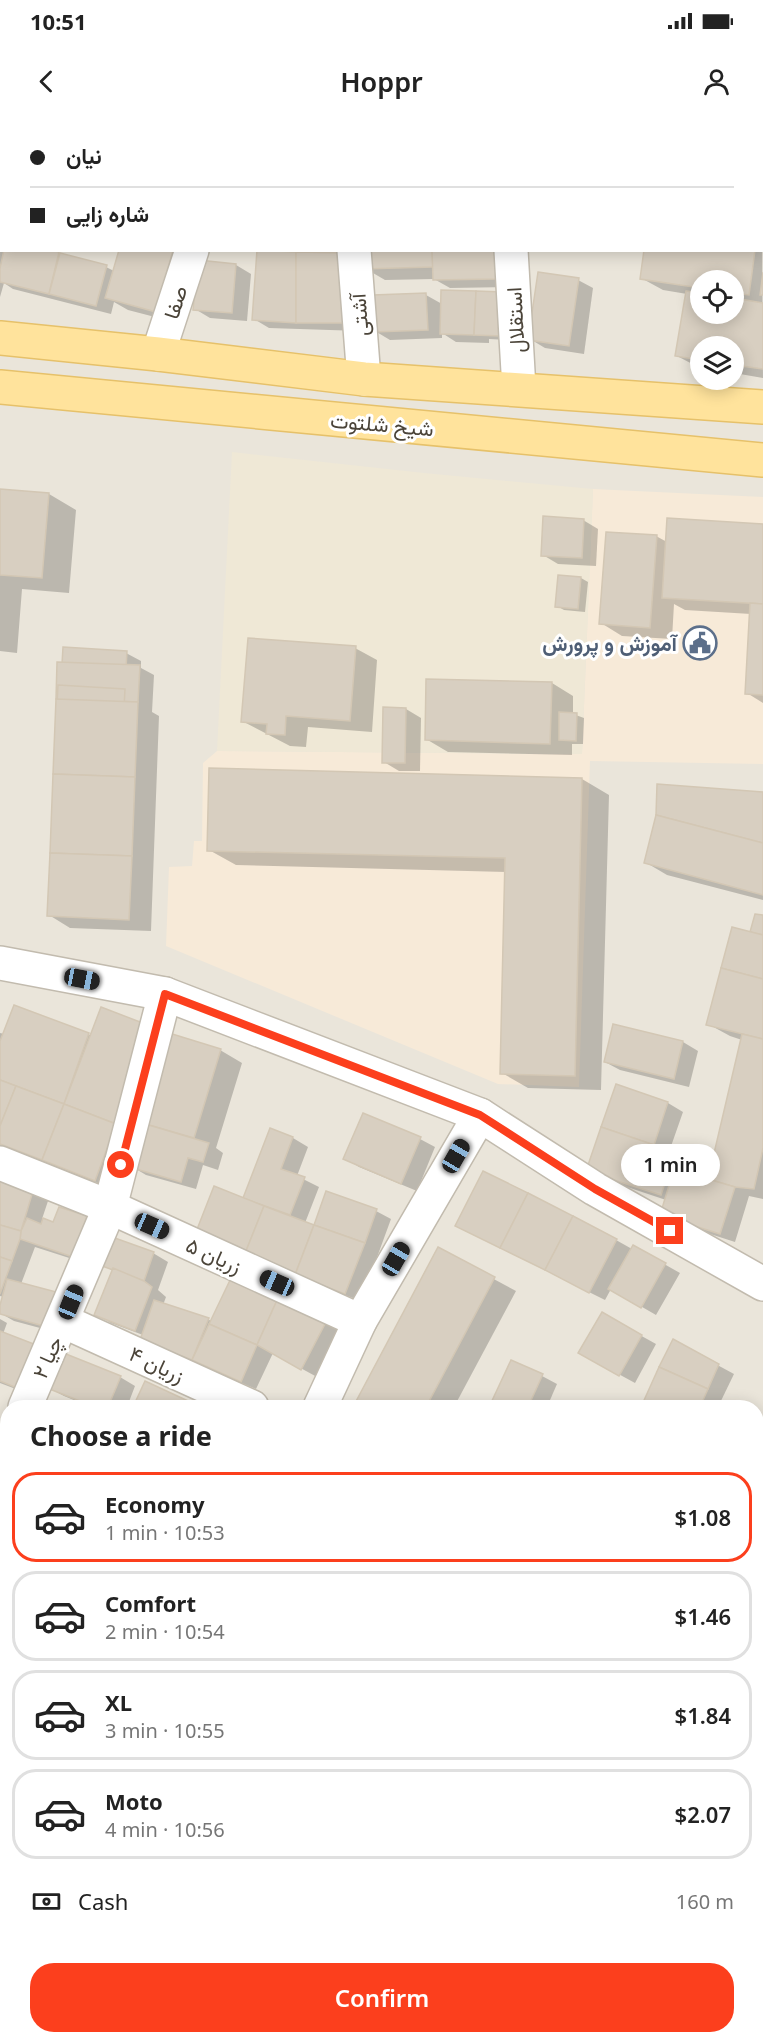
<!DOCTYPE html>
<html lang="en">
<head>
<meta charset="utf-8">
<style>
	body { margin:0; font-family:"Noto Sans",Vazirmatn,sans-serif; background:#f6f6f6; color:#222; height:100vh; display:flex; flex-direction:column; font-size:22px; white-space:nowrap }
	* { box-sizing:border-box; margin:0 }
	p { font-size:20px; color:#767676 }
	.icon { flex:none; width:33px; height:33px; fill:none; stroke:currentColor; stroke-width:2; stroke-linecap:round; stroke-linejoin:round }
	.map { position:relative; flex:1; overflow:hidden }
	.side { position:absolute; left:0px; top:1280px; width:764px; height:644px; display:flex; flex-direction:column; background:#fff; border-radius:24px 24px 0 0; box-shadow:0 3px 15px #0003 }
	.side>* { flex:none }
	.hud { position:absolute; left:0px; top:0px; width:764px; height:132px; box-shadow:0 3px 15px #0003; display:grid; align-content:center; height:132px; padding:0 30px; background:#fff }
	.controls { position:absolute; left:690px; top:150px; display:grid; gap:12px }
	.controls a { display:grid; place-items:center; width:54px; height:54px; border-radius:50%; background:#fff; box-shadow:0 3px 15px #0003; font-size:30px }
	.end { position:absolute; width:27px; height:27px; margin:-14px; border:8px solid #fc3f1d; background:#fff; box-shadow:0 0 0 3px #fff }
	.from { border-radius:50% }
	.bubble { position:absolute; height:42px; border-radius:21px; background:#fff; box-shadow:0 3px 15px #0003; font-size:20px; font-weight:600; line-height:42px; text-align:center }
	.car { position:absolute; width:18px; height:36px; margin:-18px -9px; border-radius:8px; box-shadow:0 0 4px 2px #0007; background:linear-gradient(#222 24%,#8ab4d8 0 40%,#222 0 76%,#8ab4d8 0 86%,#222 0) }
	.hud b { display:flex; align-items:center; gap:21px; height:57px; font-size:22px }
	.hud b+b { border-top:2px solid #e0e0e0 }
	.hud i { width:15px; height:15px; background:#222 }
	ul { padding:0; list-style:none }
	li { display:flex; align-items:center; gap:18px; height:90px; margin:0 12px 9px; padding:0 18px; border:3px solid #e0e0e0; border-radius:24px }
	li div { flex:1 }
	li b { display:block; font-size:22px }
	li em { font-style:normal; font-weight:600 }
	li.on { border-color:#fc3f1d }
	li>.icon { width:54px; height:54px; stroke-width:1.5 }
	h2 { padding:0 30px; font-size:27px; line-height:72px }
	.pay { display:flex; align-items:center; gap:15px; height:66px; padding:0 30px; font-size:22px }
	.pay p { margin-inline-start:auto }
	.cta { display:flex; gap:12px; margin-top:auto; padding:12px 30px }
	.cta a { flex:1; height:69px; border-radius:24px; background:#fc3f1d; color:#fff; font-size:24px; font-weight:600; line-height:69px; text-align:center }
	.status { display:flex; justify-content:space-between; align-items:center; height:42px; padding:0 30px; background:#fff; direction:ltr }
	.status svg { height:16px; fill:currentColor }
	header { display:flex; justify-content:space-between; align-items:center; height:78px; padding:0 30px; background:#fff; font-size:27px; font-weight:600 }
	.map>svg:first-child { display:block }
	.residential { fill:#eae5da; fill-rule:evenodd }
	.commercial { fill:#f7ead8 }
	.education { fill:#efe8d6 }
	.shadow { fill:#0003; fill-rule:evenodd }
	.building { fill:#d8cfc1; stroke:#d3c7b4; stroke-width:1.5 }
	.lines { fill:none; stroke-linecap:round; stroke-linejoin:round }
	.minor-casing { stroke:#c2bbae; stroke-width:36 }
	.major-casing { stroke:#e6c16a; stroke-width:36 }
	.minor { stroke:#fff; stroke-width:33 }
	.major { stroke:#ffe39c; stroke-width:33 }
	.route { stroke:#fc3f1d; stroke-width:8 }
	.labels { text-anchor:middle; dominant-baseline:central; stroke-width:6; stroke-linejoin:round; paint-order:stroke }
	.street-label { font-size:21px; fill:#4b4439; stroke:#fff }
	.service-label { font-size:21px; font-weight:bold; fill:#4e5e75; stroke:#fff; text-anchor:end }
</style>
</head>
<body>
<div class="status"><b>10:51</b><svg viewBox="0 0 49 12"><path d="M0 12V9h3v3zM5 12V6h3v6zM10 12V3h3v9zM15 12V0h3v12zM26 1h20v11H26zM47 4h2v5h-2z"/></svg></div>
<header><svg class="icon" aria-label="back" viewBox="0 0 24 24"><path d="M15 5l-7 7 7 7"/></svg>Hoppr<svg class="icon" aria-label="person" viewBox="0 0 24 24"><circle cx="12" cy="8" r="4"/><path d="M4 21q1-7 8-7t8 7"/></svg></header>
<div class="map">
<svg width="763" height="1922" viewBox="0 0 763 1922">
	<rect width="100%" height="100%" fill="#f6f3ec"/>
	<!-- residential -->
	<path class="residential" d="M0,0H763V1922H0ZM2,2H762V130H2ZM700,160H734V194H700ZM700,226H734V260H700ZM8,1287H756V1916H8Z"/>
	<!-- commercial -->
	<polygon class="commercial" points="593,369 763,377 763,644 590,641 579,967 498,964 166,826 169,747 192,746 194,721 202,721 203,643 217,631 582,634"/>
	<!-- education -->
	<polygon class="education" points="232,332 424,353 593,369 582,634 217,631"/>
	<!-- shadow -->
	<g class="shadow">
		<polygon points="96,0 217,0 219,2 96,2"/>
		<polygon points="538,0 685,0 537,2"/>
		<polygon points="0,1 6,2 2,2 2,92"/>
		<polygon points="762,2 763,3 763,96 762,96"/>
		<polygon points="0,101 2,130 44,130 106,147 114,151 120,130 198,130 178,203 128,190 114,182 111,194 13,169 4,163 0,177"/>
		<path d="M762,116L763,258L734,253V226H700V248L677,236L687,174L663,170L641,158L646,130H762ZM700,160H734V194H700Z"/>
		<polygon points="319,130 510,130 511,167 450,168 434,159 385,160 361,146 360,211 269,208 254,199 324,134"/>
		<polygon points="200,142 236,145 251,154 247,201 210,198 195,189"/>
		<polygon points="578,160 593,168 584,234 545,228 530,219"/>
		<polygon points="426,175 442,184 508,220 489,219 489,223 456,222 442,213 442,218 390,220 375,211"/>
		<polygon points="0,370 49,374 76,390 69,473 22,469 17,533 0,531"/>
		<polygon points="583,400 598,409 596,446 558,444 543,435"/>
		<polygon points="763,405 763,583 747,573 751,494 685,490 674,484 672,519 622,516 601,503 656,416 667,422"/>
		<polygon points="581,458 588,462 585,492 564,490 557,486"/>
		<polygon points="355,528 377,540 372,612 308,607 306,627 290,626 242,601"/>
		<polygon points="126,533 141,541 141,548 154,555 152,592 159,596 151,811 70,808 49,795"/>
		<polygon points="552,563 573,576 573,594 584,598 583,624 572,624 572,635 448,632 426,619"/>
		<polygon points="406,589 421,598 420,651 399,651 384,642"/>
		<polygon points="211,650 582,659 609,675 601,970 528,968 502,953 506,752 236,745 209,730"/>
		<polygon points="763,673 763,780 667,755 645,742"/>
		<polygon points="763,797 763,1079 749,1076 735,1122 676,1103 666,1080 603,1059 617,966 668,983 683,992 669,1032 690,1042 686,1054 710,1061 742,920 730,916 708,904 752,813"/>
		<polygon points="15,887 90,915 102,889 170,915 220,930 242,943 216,1028 223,1033 218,1050 203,1045 196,1069 146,1055 131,1046 111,1068 0,1026 0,913 4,914"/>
		<polygon points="614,906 683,922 698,931 689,967 620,950 605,942"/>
		<polygon points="271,1010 293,1018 308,1027 297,1056 319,1067 305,1103 315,1107 327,1073 376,1091 391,1099 361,1181 211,1125 244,1080"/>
		<polygon points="420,1019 435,1027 417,1071 359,1047 345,1038"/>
		<polygon points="0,1062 33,1073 48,1081 42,1099 54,1104 87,1097 101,1106 88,1144 35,1127 21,1164 66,1215 14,1201 0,1193 4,1177 0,1176"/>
		<polygon points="472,1114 616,1120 632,1129 634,1127 680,1153 656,1195 611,1169 605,1180"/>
		<polygon points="438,1129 516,1171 454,1287 354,1287"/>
		<polygon points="153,1133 168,1142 158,1170 166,1177 163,1185 212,1201 325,1203 340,1211 317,1257 273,1233 256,1269 157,1228 143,1215 111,1203 96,1194 113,1151 104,1145"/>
		<polygon points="602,1194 656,1224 635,1263 580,1233"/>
		<polygon points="0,1199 7,1203 3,1214 120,1257 135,1266 127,1287 91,1287 64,1276 47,1267 42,1279 0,1263"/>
		<polygon points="673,1221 734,1254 718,1287 643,1287"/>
		<polygon points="542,1256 557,1264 547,1287 497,1287"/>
		<polygon points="0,1542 8,1546 8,1568 0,1584"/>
		<polygon points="756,1720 763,1725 763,1788 756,1798"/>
		<polygon points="0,1792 8,1796 8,1828 3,1837 0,1835"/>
		<polygon points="150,1916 207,1916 204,1922 161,1922"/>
		<polygon points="213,1916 244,1916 253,1922 208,1922"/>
		<polygon points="259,1916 300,1916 296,1922 268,1922"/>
		<polygon points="567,1916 683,1916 692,1922 565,1922"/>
		<polygon points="692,1916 751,1916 759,1922 700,1922"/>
	</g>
	<!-- building -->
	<g class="building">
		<polygon points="0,0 17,2 2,2 2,87"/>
		<polygon points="95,0 127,0 95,2"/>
		<polygon points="140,0 169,0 140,2"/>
		<polygon points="169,0 209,0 168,2"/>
		<polygon points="269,0 290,0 295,2 268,2"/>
		<rect x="355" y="0" width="63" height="2"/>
		<rect x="418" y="0" width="66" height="2"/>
		<polygon points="536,0 621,0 536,2"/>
		<polygon points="713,0 763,1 763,22 762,2 713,2"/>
		<rect x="762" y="25" width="1" height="65"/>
		<polygon points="4,130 52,130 59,132 49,174 0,162 0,148"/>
		<polygon points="119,130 173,130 156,192 105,178"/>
		<polygon points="257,130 296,132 296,203 252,200"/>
		<polygon points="361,130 432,130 433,147 362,149"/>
		<polygon points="432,130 496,130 496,159 433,160"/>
		<polygon points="644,130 755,130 749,175 734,173 734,160 700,160 700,168 640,159"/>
		<polygon points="296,132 346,133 346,203 296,203"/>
		<polygon points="60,133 107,145 96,186 49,174"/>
		<polygon points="198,140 236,144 232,193 193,190"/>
		<polygon points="538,152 579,158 569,226 528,220"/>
		<polygon points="763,152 763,175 760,175"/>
		<polygon points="441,170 476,171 474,215 440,214"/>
		<polygon points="476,171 503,172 501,216 474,215"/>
		<polygon points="686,171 700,173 700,194 734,194 734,178 763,183 763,249 734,245 734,226 700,226 700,240 675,236"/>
		<polygon points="426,173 428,210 374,212 373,175"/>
		<polygon points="0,369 49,373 42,458 0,455"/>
		<polygon points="543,396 584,399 582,438 541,436"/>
		<polygon points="667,398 763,404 763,484 662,478"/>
		<polygon points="606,412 657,415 650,508 599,504"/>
		<polygon points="558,455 581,457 578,489 555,487"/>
		<polygon points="750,483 763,484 763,575 745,574"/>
		<polygon points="248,518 356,526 350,601 286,596 285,615 266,614 267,604 241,602"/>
		<polygon points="63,527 127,531 125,566 61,561"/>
		<polygon points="57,542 140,545 138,582 56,579"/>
		<polygon points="426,559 552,562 550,624 425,620"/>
		<polygon points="58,565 125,569 122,626 55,622"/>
		<polygon points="56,579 138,582 135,657 53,654"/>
		<polygon points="383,587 406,588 405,643 382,643"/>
		<polygon points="559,592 577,593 576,621 559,620"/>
		<polygon points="209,648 582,658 575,956 500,954 505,738 207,731"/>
		<polygon points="53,654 135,657 132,736 50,733"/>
		<polygon points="657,664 763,672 763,723 656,695"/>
		<polygon points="656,695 763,723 763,775 644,743"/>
		<polygon points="50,733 132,736 129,800 47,796"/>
		<polygon points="755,794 763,795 763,815 750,812"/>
		<polygon points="732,807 763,815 763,859 721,848"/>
		<polygon points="721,848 763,859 763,919 706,905"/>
		<polygon points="14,885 89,913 64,984 0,960 0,921"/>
		<polygon points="101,887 153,907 116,1004 64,984"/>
		<polygon points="613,904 683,921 674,959 604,942"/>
		<polygon points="169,913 221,929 194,1018 142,1003"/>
		<polygon points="742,914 763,919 763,1028 754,1069 735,1067 708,1059"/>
		<polygon points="0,960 16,966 0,1006"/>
		<polygon points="616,964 668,982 654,1025 601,1007"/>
		<polygon points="16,966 64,984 42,1040 0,1024 0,1006"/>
		<polygon points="64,984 116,1004 95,1061 42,1040"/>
		<polygon points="363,993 421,1017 401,1064 343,1039"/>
		<polygon points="142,1003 209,1023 203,1042 188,1038 181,1062 129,1047"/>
		<polygon points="601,1007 675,1032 661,1075 586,1051"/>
		<polygon points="270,1008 293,1017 281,1049 305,1057 290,1095 243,1078"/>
		<polygon points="674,1049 735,1067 720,1114 660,1095"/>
		<polygon points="483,1051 528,1073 500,1128 455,1106"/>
		<polygon points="0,1061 33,1071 21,1111 0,1105"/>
		<polygon points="214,1066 264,1086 244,1136 194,1117"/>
		<polygon points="326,1071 377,1089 365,1123 314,1105"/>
		<polygon points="528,1073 573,1096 545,1150 500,1128"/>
		<polygon points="264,1086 314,1105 295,1155 244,1136"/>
		<polygon points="59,1087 87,1096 73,1137 20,1119 21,1111 27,1098 41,1104 43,1098 53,1102"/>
		<polygon points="573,1096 617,1119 589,1173 545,1150"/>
		<polygon points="0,1105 21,1111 20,1119 12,1141 0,1137"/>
		<polygon points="314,1105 365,1123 345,1174 295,1155"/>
		<polygon points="112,1117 154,1132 144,1161 102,1146"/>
		<polygon points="633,1125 666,1143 641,1188 608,1169"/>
		<polygon points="438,1127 495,1157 426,1287 353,1287"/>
		<polygon points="0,1137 12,1141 0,1174"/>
		<polygon points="113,1148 144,1161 152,1167 135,1211 94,1195"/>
		<polygon points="232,1156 278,1178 257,1225 209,1204"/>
		<polygon points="7,1159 60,1173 51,1208 0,1194 0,1185"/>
		<polygon points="278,1178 326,1202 301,1250 257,1225"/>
		<polygon points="154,1180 209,1198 192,1240 140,1220"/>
		<polygon points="602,1192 642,1215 619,1256 578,1233"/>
		<polygon points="209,1204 257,1225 241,1262 192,1240"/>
		<polygon points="0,1211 44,1228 27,1272 0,1261"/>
		<polygon points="673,1219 719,1244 708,1269 659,1247"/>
		<polygon points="61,1232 121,1256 108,1287 95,1287 47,1268"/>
		<polygon points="511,1240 543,1254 528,1287 496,1287 490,1285"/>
		<polygon points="659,1247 708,1269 700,1287 641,1287"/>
		<polygon points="145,1261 201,1287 133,1287"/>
		<polygon points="1,1369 8,1371 8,1388 0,1385"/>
		<polygon points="0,1408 8,1411 8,1440 0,1437"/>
		<polygon points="0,1446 8,1449 8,1475 0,1472"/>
		<polygon points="0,1601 8,1605 8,1661 0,1657"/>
		<polygon points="763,1633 763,1702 756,1697 756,1643"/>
		<polygon points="8,1696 8,1723 0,1719 0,1711"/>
		<polygon points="756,1721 763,1726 763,1759 756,1769"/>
		<polygon points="0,1739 8,1743 8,1790 0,1786"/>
		<polygon points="0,1790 7,1794 0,1807"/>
		<polygon points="763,1794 763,1822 756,1817 756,1804"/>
		<polygon points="756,1843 763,1849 763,1894 756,1903"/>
		<polygon points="15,1916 46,1916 57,1922 11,1922"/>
		<polygon points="147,1916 188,1916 184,1922 158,1922"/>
		<polygon points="211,1916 244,1916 253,1922 207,1922"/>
		<polygon points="256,1916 280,1916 275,1922 266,1922"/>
		<polygon points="565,1916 649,1916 643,1922 563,1922"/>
		<polygon points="663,1916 682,1916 690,1922 658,1922"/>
		<polygon points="689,1916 743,1916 737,1922 697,1922"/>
	</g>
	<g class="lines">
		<defs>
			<g id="minor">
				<polyline points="344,0 344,2"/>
				<polyline points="503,0 504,2"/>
				<polyline points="235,2 235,0"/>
				<polyline points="354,130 364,259"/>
				<polyline points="511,130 519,269"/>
				<polyline points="158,234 192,130"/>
				<polyline points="0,843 165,874 480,995 595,1069 763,1164"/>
				<polyline points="0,1043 110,1087 360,1201"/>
				<polyline points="63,1201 252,1287"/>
				<polyline points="25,1287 110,1087 165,874"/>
				<polyline points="320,1287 360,1201 480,995"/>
				<polyline points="0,1344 8,1327"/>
				<polyline points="0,1506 8,1510"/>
				<polyline points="756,1836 763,1841"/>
				<polyline points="0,1880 8,1869"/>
				<polyline points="81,1916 90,1922"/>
				<polyline points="754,1922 763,1911"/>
			</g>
			<g id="major">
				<polyline points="0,218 158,234 364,259 763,287"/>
				<polyline points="0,267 763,340"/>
				<polyline points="756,1408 763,1390"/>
				<polyline points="756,1531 763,1521"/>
				<polyline points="364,1922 370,1916"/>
				<polyline points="449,1922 454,1916"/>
			</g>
		</defs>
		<!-- minor casing -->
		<use href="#minor" class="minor-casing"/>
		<!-- major casing -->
		<use href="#major" class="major-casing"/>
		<!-- minor -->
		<use href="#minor" class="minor"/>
		<!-- major -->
		<use href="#major" class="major"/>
	</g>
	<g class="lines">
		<!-- route -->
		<polyline class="route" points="121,1045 165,874 480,995 595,1069 670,1111"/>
	</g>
	<!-- icons -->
	<defs>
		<symbol id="civic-ring" viewBox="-11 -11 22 22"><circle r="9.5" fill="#fff" stroke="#5c6f8a" stroke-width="1.5"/><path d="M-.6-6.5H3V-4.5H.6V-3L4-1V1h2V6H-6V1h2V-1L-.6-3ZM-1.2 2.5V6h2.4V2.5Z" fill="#5c6f8a"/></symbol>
	</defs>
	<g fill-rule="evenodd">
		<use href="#civic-ring" x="681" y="504" width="38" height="38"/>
	</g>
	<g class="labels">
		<!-- street labels -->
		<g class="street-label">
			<text transform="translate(175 182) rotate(-72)">صفا</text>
			<text transform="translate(359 195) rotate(-94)">آشتی</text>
			<text transform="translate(515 200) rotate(-93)">استقلال</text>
			<text transform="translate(382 304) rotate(5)">شیخ شلتوت</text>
			<text transform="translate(214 1135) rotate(24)">زریان ۵</text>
			<text transform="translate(47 1237) rotate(-66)">چیا ۲</text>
			<text transform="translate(157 1244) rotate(25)">زریان ۴</text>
		</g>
		<!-- service labels -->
		<g class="service-label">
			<text x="677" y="523">آموزش و پرورش</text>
		</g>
	</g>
</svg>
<div class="controls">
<a><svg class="icon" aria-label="locate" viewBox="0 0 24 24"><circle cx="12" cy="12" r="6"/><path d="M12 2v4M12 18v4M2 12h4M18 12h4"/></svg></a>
<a><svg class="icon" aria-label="layers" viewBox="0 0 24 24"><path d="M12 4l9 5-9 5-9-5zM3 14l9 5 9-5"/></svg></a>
</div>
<i class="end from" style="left:121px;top:1045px"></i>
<i class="end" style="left:670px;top:1111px"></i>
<div class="bubble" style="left:621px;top:1024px;width:99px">1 min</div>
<i class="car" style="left:82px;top:859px;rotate:101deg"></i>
<i class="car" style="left:456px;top:1036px;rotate:30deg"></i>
<i class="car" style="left:152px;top:1106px;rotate:114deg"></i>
<i class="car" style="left:396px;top:1139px;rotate:30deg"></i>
<i class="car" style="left:277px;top:1163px;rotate:294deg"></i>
<i class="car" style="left:71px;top:1182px;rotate:22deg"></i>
<div class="hud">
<b><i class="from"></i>نیان</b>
<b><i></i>شاره زایی</b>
</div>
<section class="side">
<h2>Choose a ride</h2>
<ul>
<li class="on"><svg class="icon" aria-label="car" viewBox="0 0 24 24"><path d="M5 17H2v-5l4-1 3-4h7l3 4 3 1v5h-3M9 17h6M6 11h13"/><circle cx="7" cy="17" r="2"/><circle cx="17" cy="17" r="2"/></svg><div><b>Economy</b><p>1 min · 10:53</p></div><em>$1.08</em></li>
<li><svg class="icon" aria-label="car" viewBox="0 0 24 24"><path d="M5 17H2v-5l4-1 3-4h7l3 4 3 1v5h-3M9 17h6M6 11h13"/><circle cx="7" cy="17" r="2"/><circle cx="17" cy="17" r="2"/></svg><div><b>Comfort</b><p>2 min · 10:54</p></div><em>$1.46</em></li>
<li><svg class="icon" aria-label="car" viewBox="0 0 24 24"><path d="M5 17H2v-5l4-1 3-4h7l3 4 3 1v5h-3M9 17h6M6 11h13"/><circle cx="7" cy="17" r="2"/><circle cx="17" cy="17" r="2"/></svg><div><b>XL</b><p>3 min · 10:55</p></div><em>$1.84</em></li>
<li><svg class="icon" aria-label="car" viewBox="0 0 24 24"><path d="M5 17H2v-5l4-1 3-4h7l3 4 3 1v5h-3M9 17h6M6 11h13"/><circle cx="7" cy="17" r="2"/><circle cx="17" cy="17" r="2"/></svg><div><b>Moto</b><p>4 min · 10:56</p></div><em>$2.07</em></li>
</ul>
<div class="pay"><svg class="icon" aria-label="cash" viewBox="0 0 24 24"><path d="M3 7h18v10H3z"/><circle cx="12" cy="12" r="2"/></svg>Cash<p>160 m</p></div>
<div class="cta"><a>Confirm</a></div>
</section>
</div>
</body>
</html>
